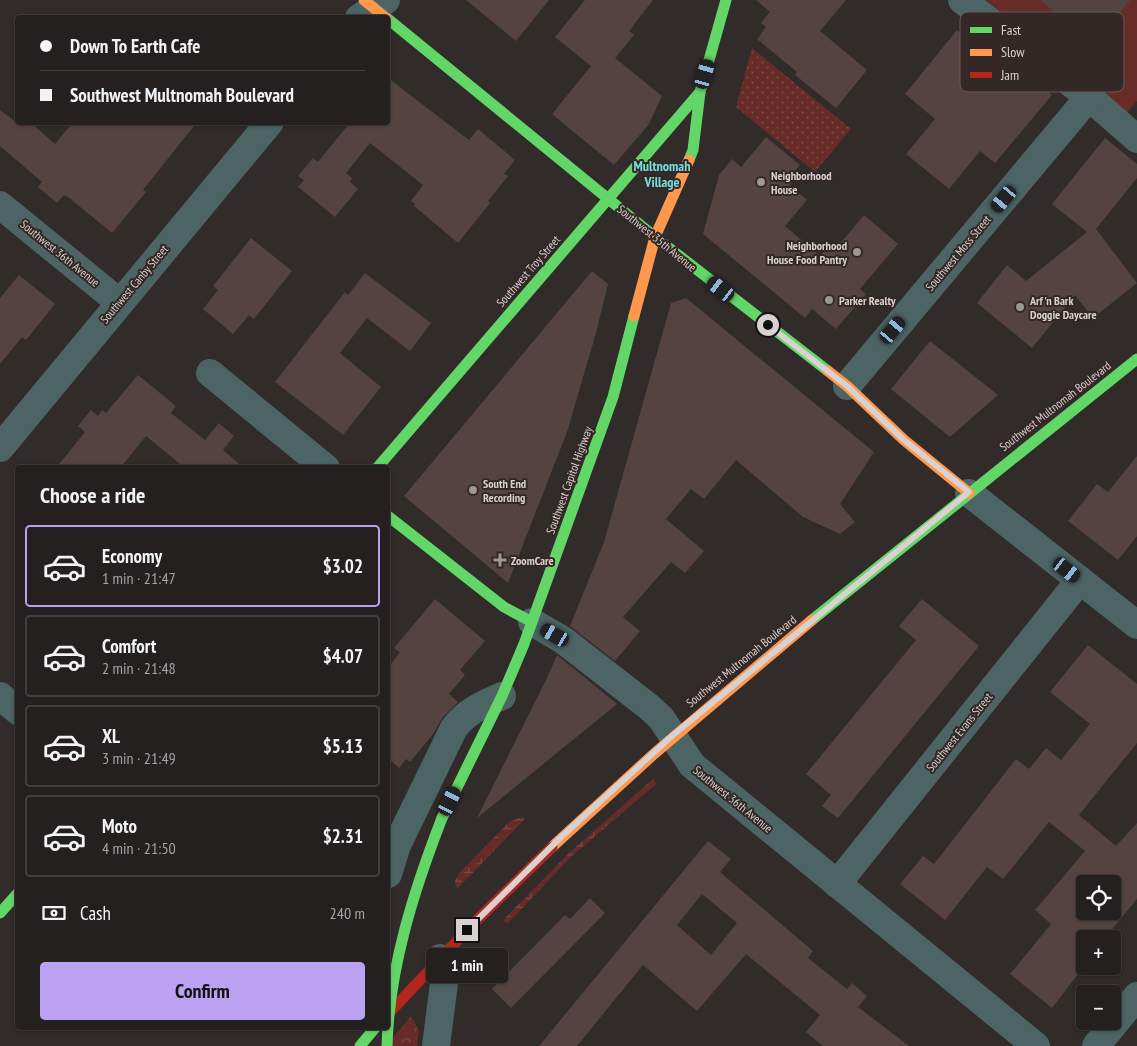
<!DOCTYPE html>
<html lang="en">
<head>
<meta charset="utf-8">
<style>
	body { margin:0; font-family:"PT Sans Narrow",sans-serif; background:#312d2d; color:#f1f3f6; height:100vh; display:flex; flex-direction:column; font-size:19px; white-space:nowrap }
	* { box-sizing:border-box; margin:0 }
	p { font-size:16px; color:#a3a3a5 }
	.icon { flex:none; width:28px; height:28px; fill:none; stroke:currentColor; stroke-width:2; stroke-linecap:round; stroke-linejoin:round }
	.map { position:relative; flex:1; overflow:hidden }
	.details { position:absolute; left:15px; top:465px; width:375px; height:565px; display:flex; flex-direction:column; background:#252020; border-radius:5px; box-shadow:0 1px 4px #0004,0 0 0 1px #423e3e }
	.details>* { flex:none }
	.guide { position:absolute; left:15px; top:15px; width:375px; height:110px; border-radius:5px; box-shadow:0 1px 4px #0004,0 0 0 1px #423e3e; display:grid; align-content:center; height:110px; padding:0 25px; background:#252020 }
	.tools { position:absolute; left:1076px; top:875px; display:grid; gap:10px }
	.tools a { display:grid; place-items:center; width:45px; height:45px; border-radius:5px; background:#252020; box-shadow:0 1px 4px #0004,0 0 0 1px #423e3e; font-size:25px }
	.end { position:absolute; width:22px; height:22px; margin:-11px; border:6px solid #d9d1d0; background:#111; box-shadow:0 0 0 2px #111 }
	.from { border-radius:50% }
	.bubble { position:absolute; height:35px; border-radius:5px; background:#252020; box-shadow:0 1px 4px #0004,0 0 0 1px #423e3e; font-size:16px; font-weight:600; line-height:35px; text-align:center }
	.car { position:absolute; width:15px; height:30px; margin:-15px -8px; border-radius:6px; box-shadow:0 0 4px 1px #0007; background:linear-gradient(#222 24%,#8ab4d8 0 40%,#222 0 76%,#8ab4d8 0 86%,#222 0) }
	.guide b { display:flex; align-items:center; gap:18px; height:48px; font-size:19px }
	.guide b+b { border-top:1px solid #423e3e }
	.guide i { width:12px; height:12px; background:#f1f3f6 }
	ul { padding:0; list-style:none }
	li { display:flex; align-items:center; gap:15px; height:82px; margin:0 10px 8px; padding:0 15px; border:2px solid #423e3e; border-radius:5px }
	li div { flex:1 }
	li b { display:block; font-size:19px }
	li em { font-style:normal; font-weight:600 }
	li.current { border-color:#bca0f2 }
	li>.icon { width:45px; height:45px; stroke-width:1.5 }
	h2 { padding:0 25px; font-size:22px; line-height:60px }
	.pay { display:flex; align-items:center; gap:12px; height:55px; padding:0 25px; font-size:19px }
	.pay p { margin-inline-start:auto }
	.action { display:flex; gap:10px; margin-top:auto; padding:10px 25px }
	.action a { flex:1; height:58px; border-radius:5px; background:#bca0f2; color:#111; font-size:20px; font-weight:600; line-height:58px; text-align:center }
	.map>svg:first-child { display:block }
	.grass { fill:url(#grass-dots) }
	.forest { fill:url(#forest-crowns) }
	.wetland { fill:url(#wetland-marsh) }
	.park { fill:#672b28 }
	.building { fill:#554342; fill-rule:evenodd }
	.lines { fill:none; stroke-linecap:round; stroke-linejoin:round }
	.street { stroke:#4c6464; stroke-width:28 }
	.fast { stroke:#63d668; stroke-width:11 }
	.slow { stroke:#ff974d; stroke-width:11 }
	.jam { stroke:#b3261e; stroke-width:11 }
	.fast-bridge { stroke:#63d668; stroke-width:11 }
	.route { stroke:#d9d1d0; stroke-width:6 }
	.poi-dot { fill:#9e9796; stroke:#342827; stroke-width:2 }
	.labels { text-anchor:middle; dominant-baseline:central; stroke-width:4; stroke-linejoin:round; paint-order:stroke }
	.poi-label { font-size:12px; font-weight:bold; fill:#d9d1d0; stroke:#342827; text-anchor:start }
	.street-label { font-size:12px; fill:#d9d1d0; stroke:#342827 }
	.neighbourhood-label { font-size:14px; font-weight:bold; fill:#74e0de; stroke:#342827 }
	.key { fill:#342827; stroke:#665b5a; stroke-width:1 }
	.key-label { font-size:14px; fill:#d9d1d0 }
</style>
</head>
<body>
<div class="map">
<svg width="1137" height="1046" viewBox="0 0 1137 1046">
	<defs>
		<pattern id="grass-dots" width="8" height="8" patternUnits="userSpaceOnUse" patternTransform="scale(1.25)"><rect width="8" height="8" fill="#672b28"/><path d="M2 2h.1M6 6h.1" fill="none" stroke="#7c4946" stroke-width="1.8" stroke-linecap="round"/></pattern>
		<pattern id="forest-crowns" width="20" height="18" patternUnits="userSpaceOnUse" patternTransform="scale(1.25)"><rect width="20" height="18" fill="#672b28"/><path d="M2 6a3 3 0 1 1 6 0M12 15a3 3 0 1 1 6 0" fill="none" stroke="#7c4946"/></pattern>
		<pattern id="wetland-marsh" width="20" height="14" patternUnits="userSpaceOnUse" patternTransform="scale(1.25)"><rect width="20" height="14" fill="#672b28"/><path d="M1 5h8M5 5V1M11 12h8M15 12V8" fill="none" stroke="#7c4946"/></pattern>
	</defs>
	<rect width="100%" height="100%" fill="#312b2a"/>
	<!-- grass -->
	<polygon class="grass" points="752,48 851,129 815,172 736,107"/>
	<!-- forest -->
	<polygon class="forest" points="411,1016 419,1031 417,1046 386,1046"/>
	<!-- wetland -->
	<g class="wetland">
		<polygon points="654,778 656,784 572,856 507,924 503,920 569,853"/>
		<polygon points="523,817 525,819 457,889 455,881 460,872 510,821"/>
	</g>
	<!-- park -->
	<polygon class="park" points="986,0 1137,0 1137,101 1126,114"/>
	<!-- building -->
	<g class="building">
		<polygon points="466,0 549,0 516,41"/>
		<polygon points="585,0 653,0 629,31 634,35 615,58 662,96 649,124 614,165 552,114 591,66 555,37"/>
		<polygon points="756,0 846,0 820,31 867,70 836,108 795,75 797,72 757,39 766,27 761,23 770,12"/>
		<polygon points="1040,0 1130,0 1094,44"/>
		<polygon points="957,30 999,65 1006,56 1052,95 995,163 980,151 949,189 906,154 935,119 905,94"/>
		<polygon points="388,78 469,140 478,129 515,160 504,174 508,176 488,201 490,203 458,243 414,206 415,204 411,201 423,185 370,143 346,173 352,178 350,182 358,189 335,217 298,187 304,180 298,176 313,158 318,162 348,125 345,122 388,122"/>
		<polygon points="0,110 16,122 30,122 55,144 73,122 197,122 143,190 146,192 112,233 68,197 64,195 57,203 38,187 42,182 0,146"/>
		<polygon points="766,137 800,165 791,176 795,179 789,185 807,200 785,226 820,256 828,246 834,251 864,215 898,244 860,289 866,294 836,329 812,309 805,318 703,234 719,175 732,159 741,167"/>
		<polygon points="1105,138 1137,164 1137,178 1096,229 1137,283 1093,318 1075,295 1032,348 977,303 1007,265 1026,281 1087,232 1052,204"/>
		<polygon points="251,238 292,271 254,319 249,315 233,334 203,309 218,290 213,286"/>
		<polygon points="592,271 608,284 596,333 567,432 508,583 404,496"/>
		<polygon points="365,273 431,323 410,351 367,318 340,353 381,387 343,435 275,382 345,292 348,295"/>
		<polygon points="19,275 55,304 26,340 22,337 0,364 0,298"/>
		<polygon points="686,298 874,452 840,504 855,522 840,534 803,517 736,460 704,499 691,489 666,519 704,551 685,573 671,562 623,617 640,631 615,661 570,626 604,542 671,303"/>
		<polygon points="930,341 998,395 950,437 891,389"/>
		<polygon points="138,375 176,406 171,413 205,440 219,423 234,436 223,450 244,468 185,468 146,436 120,468 56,468 85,432 78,426 91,410 98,416 102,410 106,413"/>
		<polygon points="1137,456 1137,536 1118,560 1068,521 1097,484 1108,492"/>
		<polygon points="435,599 485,641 460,670 465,675 449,694 458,702 442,718 434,733 410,762 406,759 399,768 388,758 388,668 400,652 394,648"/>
		<polygon points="922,599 979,646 838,818 822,806 831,795 806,774 916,640 899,626"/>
		<path d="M1088,645L1137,684V743L1079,815L1116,846L1137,823V899L1104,939H1085V965L1052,1008L1010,974L1051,924L1035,910L1085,851L1049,822L1003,879L987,867L945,920L900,884L923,856L934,864L1016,759L1029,769L1046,748L1061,760L1090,724L1050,692ZM1085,884H1112V911H1085Z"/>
		<polygon points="557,655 617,704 477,818 546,680"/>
		<path d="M708,841L731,859L720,872L813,951L808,958L847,989L852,983L867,996L858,1007L909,1046H823L806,1032L820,1015L746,954L697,1011L643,965L577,1046H539ZM702,894L737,923L711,955L677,925Z"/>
		<polygon points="590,898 605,913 511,1008 492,989 565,915 570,919"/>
	</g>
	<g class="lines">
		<!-- street -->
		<g class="street">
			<polyline points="962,0 1089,97 1137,139"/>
			<polyline points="359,18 386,0"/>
			<polyline points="0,205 119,302"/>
			<polyline points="210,373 326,468"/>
			<polyline points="847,386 1089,97"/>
			<polyline points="0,448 270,122"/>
			<polyline points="969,493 1137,625"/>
			<polyline points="532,622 563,640 649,707 661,718 692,765 1036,1046"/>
			<polyline points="0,696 18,711"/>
			<path d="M388,874L397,845L454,728C467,711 482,705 502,696"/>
			<polyline points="837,884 1080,580"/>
			<polyline points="436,1046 444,983 440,958"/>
			<polyline points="1096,1046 1137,996"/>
		</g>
		<!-- fast -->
		<g class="fast">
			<polyline points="388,19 655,237 828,371"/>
			<polyline points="689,160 693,150 700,92 726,0"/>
			<polyline points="377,468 700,92"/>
			<polyline points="388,516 504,607 532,622"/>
			<polyline points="812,620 1137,359"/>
			<polyline points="442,818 502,696 524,644 613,397 634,316"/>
			<polyline points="0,913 18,893"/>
			<polyline points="360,1046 375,1028"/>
		</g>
		<!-- slow -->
		<g class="slow">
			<polyline points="364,0 386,18"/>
			<polyline points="634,316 655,237 689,160"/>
			<polyline points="828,371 847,386 904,440 969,493"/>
			<polyline points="552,847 655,753 812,620"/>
		</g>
		<!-- jam -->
		<polyline class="jam" points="388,1014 474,923 552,847"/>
		<!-- fast-bridge -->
		<path class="fast-bridge" d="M387,1046C389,968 414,890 442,818"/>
	</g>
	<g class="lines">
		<!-- route -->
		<polyline class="route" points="467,930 560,838 673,735 969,492 904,440 847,386 768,325"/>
	</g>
	<!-- markers -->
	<g class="poi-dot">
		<circle cx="761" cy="182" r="5"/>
		<circle cx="857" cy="252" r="5"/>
		<circle cx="829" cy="300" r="5"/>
		<circle cx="1020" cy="307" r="5"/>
		<circle cx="473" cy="490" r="5"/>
		<path d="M497.5 552.5h5v5h5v5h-5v5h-5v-5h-5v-5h5z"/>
	</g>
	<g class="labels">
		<!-- poi labels -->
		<g class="poi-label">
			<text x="771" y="175">Neighborhood<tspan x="771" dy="14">House</tspan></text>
			<text x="847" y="245" text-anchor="end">Neighborhood<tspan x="847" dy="14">House Food Pantry</tspan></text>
			<text x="839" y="300">Parker Realty</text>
			<text x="1030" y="300">Arf 'n Bark<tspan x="1030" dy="14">Doggie Daycare</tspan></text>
			<text x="483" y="483">South End<tspan x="483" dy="14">Recording</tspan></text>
			<text x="511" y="560">ZoomCare</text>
		</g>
		<!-- street labels -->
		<g class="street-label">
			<text transform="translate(657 238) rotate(39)">Southwest 35th Avenue</text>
			<text transform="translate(60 253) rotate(39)">Southwest 36th Avenue</text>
			<text transform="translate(958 253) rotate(-50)">Southwest Moss Street</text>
			<text transform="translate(528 271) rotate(-49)">Southwest Troy Street</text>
			<text transform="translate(134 284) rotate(-50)">Southwest Canby Street</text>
			<text transform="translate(1055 406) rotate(-38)">Southwest Multnomah Boulevard</text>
			<text transform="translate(569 480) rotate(-70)">Southwest Capitol Highway</text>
			<text transform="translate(741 661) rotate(-39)">Southwest Multnomah Boulevard</text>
			<text transform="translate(959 732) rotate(-51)">Southwest Evans Street</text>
			<text transform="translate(733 799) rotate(39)">Southwest 36th Avenue</text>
		</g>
		<!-- neighbourhood labels -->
		<g class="neighbourhood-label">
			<text x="662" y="166">Multnomah<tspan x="662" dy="16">Village</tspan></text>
		</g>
	</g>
	<!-- legend -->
	<rect x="960" y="12" width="164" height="80" rx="8" class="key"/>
	<rect x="970" y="27" width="22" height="6" fill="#63d668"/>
	<rect x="970" y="49" width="22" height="7" fill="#ff974d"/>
	<rect x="970" y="72" width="22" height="6" fill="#b3261e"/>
	<g class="key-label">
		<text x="1001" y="35">Fast</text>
		<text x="1001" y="57">Slow</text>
		<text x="1001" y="80">Jam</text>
	</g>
</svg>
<div class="tools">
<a><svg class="icon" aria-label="locate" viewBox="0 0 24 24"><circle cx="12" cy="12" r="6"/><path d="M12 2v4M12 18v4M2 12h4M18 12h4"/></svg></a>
<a>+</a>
<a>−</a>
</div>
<i class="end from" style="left:768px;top:325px"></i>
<i class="end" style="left:467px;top:930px"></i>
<div class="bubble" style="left:426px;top:948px;width:82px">1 min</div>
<i class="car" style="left:705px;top:74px;rotate:16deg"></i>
<i class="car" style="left:1004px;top:199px;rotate:220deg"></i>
<i class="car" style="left:721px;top:289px;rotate:308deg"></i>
<i class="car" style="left:893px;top:330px;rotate:40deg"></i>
<i class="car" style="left:1067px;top:570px;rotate:128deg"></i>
<i class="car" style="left:555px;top:635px;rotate:300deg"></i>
<i class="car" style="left:450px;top:801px;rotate:26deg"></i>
<div class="guide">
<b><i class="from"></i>Down To Earth Cafe</b>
<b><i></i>Southwest Multnomah Boulevard</b>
</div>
<section class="details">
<h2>Choose a ride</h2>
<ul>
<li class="current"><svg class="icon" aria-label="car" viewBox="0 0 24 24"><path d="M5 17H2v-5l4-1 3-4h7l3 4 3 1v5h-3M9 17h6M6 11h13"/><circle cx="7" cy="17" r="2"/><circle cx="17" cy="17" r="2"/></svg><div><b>Economy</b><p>1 min · 21:47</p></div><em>$3.02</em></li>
<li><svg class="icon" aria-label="car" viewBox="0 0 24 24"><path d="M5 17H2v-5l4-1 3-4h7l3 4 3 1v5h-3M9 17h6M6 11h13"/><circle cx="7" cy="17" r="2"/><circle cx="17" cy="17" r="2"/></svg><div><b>Comfort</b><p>2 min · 21:48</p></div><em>$4.07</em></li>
<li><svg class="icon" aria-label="car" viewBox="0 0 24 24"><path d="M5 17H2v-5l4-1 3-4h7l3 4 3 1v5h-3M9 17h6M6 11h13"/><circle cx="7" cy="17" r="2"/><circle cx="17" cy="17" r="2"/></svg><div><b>XL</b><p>3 min · 21:49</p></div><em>$5.13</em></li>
<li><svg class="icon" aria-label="car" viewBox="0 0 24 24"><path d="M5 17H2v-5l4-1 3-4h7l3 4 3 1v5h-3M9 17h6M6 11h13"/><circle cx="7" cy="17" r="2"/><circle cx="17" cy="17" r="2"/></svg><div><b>Moto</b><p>4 min · 21:50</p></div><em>$2.31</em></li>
</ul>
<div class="pay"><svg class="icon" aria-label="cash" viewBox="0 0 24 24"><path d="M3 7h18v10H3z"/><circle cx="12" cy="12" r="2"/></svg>Cash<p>240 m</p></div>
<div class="action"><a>Confirm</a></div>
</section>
</div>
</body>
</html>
